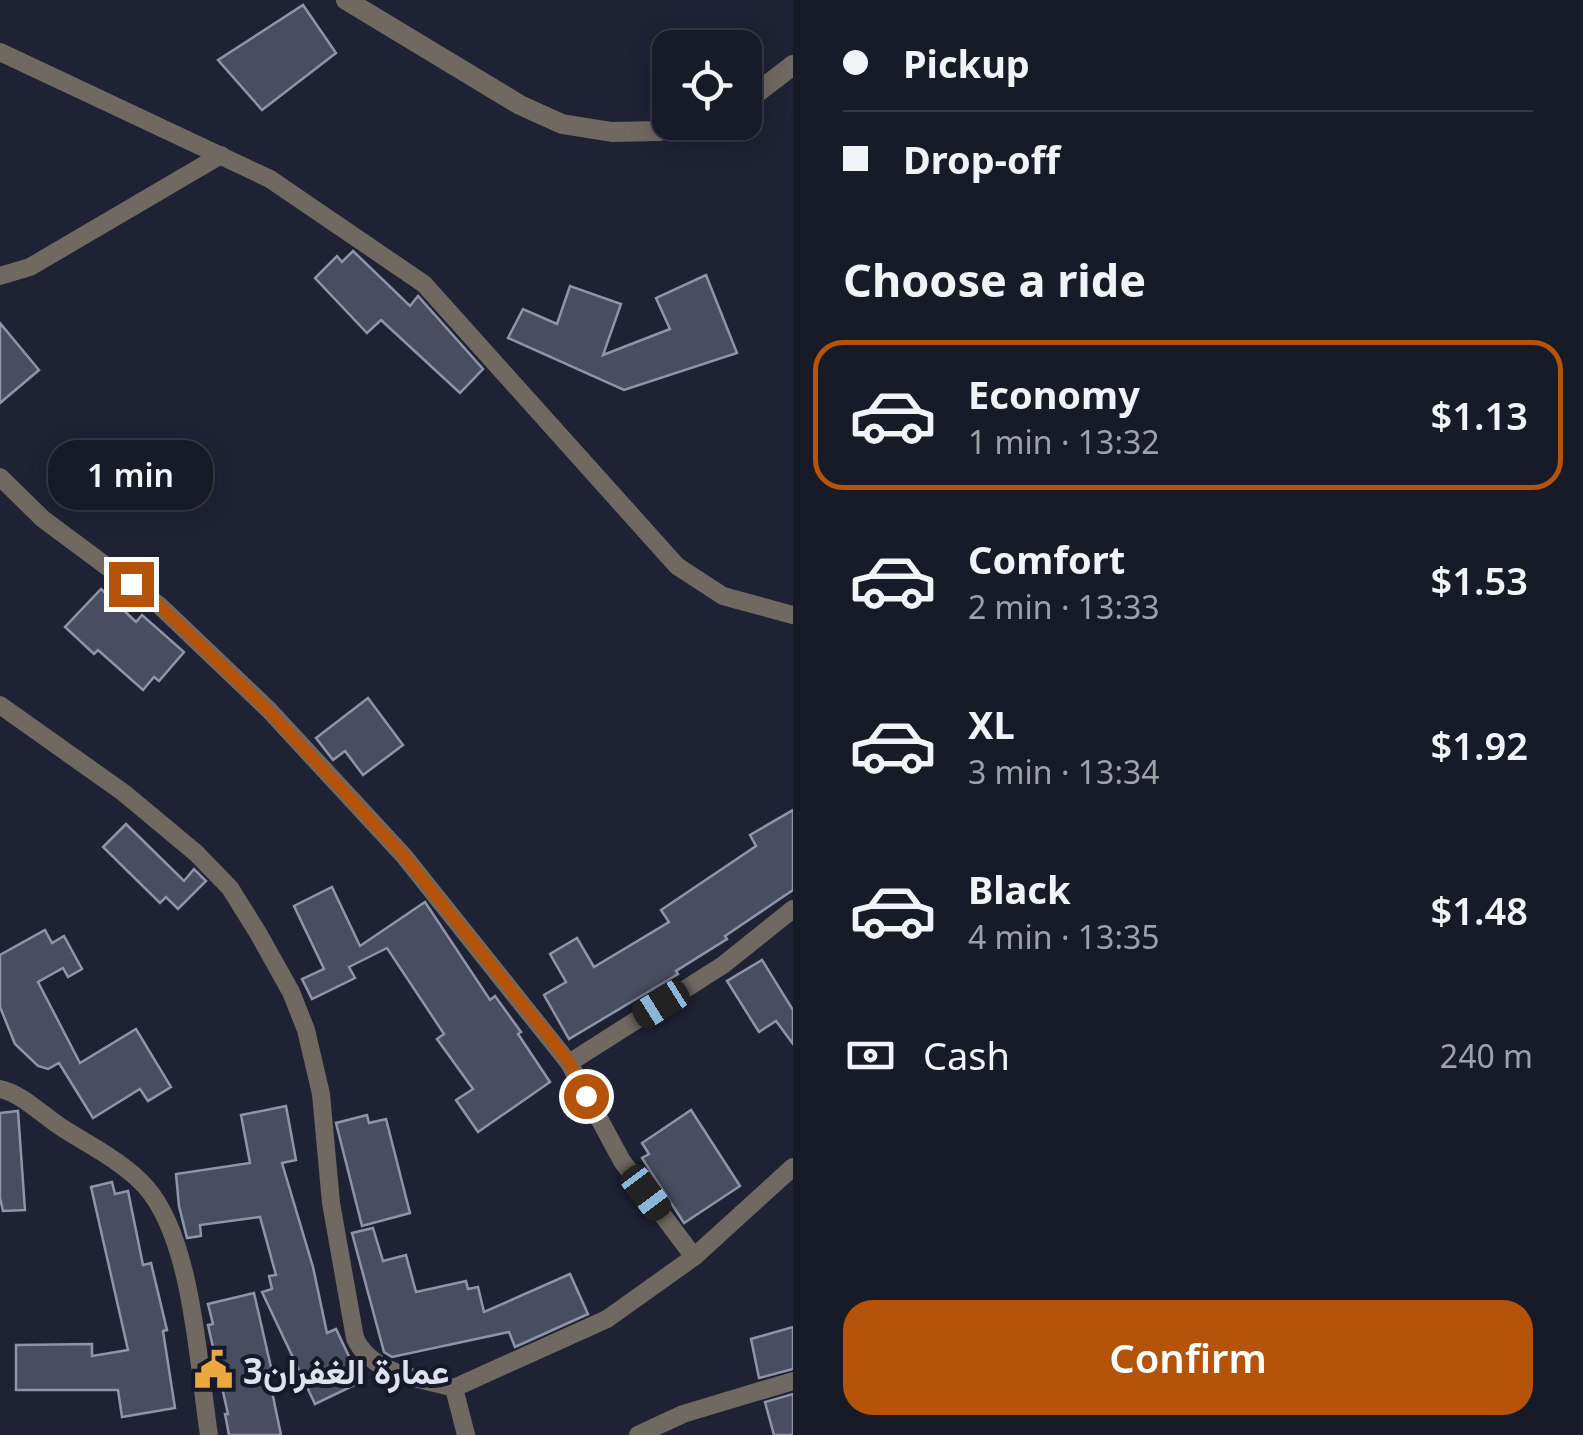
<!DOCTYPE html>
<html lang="en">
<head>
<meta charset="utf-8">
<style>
	body { margin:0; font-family:"Noto Sans",Vazirmatn,sans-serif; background:#242733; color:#f1f3f6; height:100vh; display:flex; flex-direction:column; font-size:38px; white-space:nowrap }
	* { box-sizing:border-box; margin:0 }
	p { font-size:32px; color:#9ea1a7 }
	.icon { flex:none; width:55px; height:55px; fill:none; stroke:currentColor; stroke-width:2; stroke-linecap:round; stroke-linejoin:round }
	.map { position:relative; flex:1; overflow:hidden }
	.drawer { display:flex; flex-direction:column; background:#171a27; width:790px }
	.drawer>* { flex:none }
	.banner { display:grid; align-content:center; height:220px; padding:0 50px; background:#171a27 }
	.controls { position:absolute; left:652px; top:30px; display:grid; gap:20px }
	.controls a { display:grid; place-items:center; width:110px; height:110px; border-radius:20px; background:#171a27; box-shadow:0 5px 25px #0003,0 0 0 2px #363844; font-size:50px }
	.end { position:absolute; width:45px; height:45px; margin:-22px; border:12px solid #b45309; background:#fff; box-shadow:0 0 0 5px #fff }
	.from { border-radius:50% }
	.bubble { position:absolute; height:70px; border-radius:30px; background:#171a27; box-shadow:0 5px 25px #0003,0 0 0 2px #363844; font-size:32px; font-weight:600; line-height:70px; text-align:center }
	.car { position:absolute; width:30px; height:60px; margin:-30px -15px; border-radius:12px; box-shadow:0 0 8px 2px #0007; background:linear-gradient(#222 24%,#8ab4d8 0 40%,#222 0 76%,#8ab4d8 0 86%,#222 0) }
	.banner b { display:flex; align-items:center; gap:35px; height:95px; font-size:38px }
	.banner b+b { border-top:2px solid #363844 }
	.banner i { width:25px; height:25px; background:#f1f3f6 }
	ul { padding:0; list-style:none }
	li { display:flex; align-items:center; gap:30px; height:150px; margin:0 20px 15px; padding:0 30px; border:5px solid transparent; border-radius:30px }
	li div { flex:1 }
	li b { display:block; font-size:38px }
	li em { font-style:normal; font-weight:600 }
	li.on { border-color:#b45309 }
	li>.icon { width:90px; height:90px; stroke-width:1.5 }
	h2 { padding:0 50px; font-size:45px; line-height:120px }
	.pay { display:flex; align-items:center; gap:25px; height:110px; padding:0 50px; font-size:38px }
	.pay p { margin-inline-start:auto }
	.primary-button { display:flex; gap:20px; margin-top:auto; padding:20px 50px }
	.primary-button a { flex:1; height:115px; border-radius:30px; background:#b45309; color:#fff; font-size:40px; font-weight:600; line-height:115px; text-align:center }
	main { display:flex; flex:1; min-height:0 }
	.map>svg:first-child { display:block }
	.building { fill:#494d61; stroke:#8f94ab; stroke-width:2.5 }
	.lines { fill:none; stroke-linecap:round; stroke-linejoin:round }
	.minor { stroke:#706961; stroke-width:18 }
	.tertiary { stroke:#706961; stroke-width:20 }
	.route { stroke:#b45309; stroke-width:12 }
	.labels { text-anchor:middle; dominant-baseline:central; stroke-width:8; stroke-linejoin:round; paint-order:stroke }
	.poi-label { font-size:35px; font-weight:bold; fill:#dfe1ee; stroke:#16192a; text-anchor:start }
</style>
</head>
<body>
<main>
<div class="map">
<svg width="793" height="1435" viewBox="0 0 793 1435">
	<rect width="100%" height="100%" fill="#1f2234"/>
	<!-- building -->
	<g class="building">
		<polygon points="303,5 336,53 262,110 218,60"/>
		<polygon points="353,251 410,306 418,296 483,369 460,393 381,320 367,333 315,278 337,256 342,262"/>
		<polygon points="706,275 737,353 624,390 508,338 523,309 557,324 570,286 621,304 603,355 670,329 656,298"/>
		<polygon points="0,323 39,370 0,403"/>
		<polygon points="101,589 136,622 142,615 184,652 159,681 154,677 143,690 98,650 94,654 65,627"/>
		<polygon points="368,698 403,745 363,775 345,751 333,760 316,738"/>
		<polygon points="793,810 793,890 725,936 727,939 676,971 678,974 569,1039 544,995 566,982 550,954 577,938 594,967 669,922 661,910 756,846 750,835"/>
		<polygon points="126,824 184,881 194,869 206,881 178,909 166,897 160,903 103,847"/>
		<polygon points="332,887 360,946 425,902 490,1000 495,996 521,1032 518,1034 550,1082 478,1132 456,1100 473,1089 437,1039 444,1034 387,948 349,967 355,978 312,999 302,979 324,969 294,906"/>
		<polygon points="45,930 52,943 64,936 82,969 68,977 63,968 38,982 80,1063 136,1029 171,1087 148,1101 140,1089 93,1118 59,1063 48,1069 38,1066 15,1044 0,1007 0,955"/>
		<polygon points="762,960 793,1010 793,1044 776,1021 759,1032 727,981"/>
		<polygon points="286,1106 296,1160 282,1163 313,1267 327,1333 336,1329 361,1382 315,1404 262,1292 272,1289 269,1276 276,1275 260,1217 200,1225 201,1236 187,1238 179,1206 176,1174 250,1163 241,1115"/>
		<polygon points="691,1110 740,1186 684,1223 642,1158 649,1154 642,1143"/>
		<polygon points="18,1111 25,1210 3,1211 0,1198 0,1113"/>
		<polygon points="367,1115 369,1123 386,1119 410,1213 362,1226 336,1123"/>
		<polygon points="112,1182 115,1194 128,1191 143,1265 151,1263 167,1330 163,1331 175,1408 122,1417 118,1390 16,1390 16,1345 92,1344 92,1356 128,1350 91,1187"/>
		<polygon points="373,1228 383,1261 406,1255 416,1292 466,1281 468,1289 478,1287 484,1312 570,1274 588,1314 515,1347 509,1332 392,1357 384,1352 352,1233"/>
		<polygon points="254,1293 273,1376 269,1377 281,1435 229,1435 225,1414 228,1414 208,1325 213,1324 208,1304"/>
		<polygon points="793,1327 793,1369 759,1378 751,1339"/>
		<polygon points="793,1394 793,1435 774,1435 765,1402"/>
	</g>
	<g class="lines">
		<!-- minor -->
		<g class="minor">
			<polyline points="0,52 270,179 424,284 677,566 723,596 793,615"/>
			<polyline points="0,276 30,267 221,155"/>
			<polyline points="0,477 43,519 160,606 269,710 404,856 569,1063 622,1161 694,1257"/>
			<path d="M0,705L124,793L196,853L230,888L258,933L291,992L306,1030L321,1094L331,1203L355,1338C371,1374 419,1378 454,1388L466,1435"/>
			<polyline points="569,1063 723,965 793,909"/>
			<path d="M0,1089C22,1093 44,1117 64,1129C91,1146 123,1162 145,1186C193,1239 198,1365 209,1435"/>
			<polyline points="454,1388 607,1319 694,1257 793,1167"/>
			<polyline points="638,1435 683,1414 793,1381"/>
		</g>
		<!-- tertiary -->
		<g class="tertiary">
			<polyline points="346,0 520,105 562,124 612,132 659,131 701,122"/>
			<polyline points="745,102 793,65"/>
		</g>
	</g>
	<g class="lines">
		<!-- route -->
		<polyline class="route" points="131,584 160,606 268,710 404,856 569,1062 586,1096"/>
	</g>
	<!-- icons -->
	<defs>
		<symbol id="civic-bare" viewBox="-9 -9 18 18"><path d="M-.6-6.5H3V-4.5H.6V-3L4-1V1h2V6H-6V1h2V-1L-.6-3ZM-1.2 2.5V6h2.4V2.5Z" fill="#eda83b" stroke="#16192a" stroke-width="2.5" paint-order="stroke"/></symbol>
	</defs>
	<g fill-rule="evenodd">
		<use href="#civic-bare" x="186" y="1342" width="55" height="55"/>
	</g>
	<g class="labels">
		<!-- poi labels -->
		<g class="poi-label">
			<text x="243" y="1370">عمارة الغفران3</text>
		</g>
	</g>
</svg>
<div class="controls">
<a><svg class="icon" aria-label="locate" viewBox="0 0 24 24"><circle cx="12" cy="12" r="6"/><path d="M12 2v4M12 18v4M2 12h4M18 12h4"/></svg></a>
</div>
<i class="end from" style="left:586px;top:1096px"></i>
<i class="end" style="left:131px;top:584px"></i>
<div class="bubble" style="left:48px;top:440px;width:165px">1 min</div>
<i class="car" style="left:661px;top:1004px;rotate:238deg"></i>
<i class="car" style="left:646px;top:1193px;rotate:143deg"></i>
</div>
<section class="drawer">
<div class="banner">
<b><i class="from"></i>Pickup</b>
<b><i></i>Drop-off</b>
</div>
<h2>Choose a ride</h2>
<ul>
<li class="on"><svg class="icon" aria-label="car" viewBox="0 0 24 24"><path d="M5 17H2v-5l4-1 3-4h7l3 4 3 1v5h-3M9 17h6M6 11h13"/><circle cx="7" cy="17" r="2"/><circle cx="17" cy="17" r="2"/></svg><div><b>Economy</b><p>1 min · 13:32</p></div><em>$1.13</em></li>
<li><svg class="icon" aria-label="car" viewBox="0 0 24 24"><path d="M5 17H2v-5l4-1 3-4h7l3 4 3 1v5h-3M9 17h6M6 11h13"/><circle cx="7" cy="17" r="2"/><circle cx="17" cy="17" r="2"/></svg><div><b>Comfort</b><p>2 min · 13:33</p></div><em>$1.53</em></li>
<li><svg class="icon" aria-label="car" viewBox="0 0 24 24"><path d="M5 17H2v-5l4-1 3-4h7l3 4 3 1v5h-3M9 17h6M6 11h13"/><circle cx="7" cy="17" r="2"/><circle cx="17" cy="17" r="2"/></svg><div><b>XL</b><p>3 min · 13:34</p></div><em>$1.92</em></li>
<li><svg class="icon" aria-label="car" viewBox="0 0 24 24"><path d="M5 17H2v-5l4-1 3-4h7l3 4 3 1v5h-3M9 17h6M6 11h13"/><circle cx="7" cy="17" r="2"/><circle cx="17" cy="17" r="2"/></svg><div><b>Black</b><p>4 min · 13:35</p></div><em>$1.48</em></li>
</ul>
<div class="pay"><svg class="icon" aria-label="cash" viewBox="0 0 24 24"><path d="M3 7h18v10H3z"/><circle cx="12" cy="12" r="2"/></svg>Cash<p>240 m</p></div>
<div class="primary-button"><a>Confirm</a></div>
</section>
</main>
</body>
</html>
